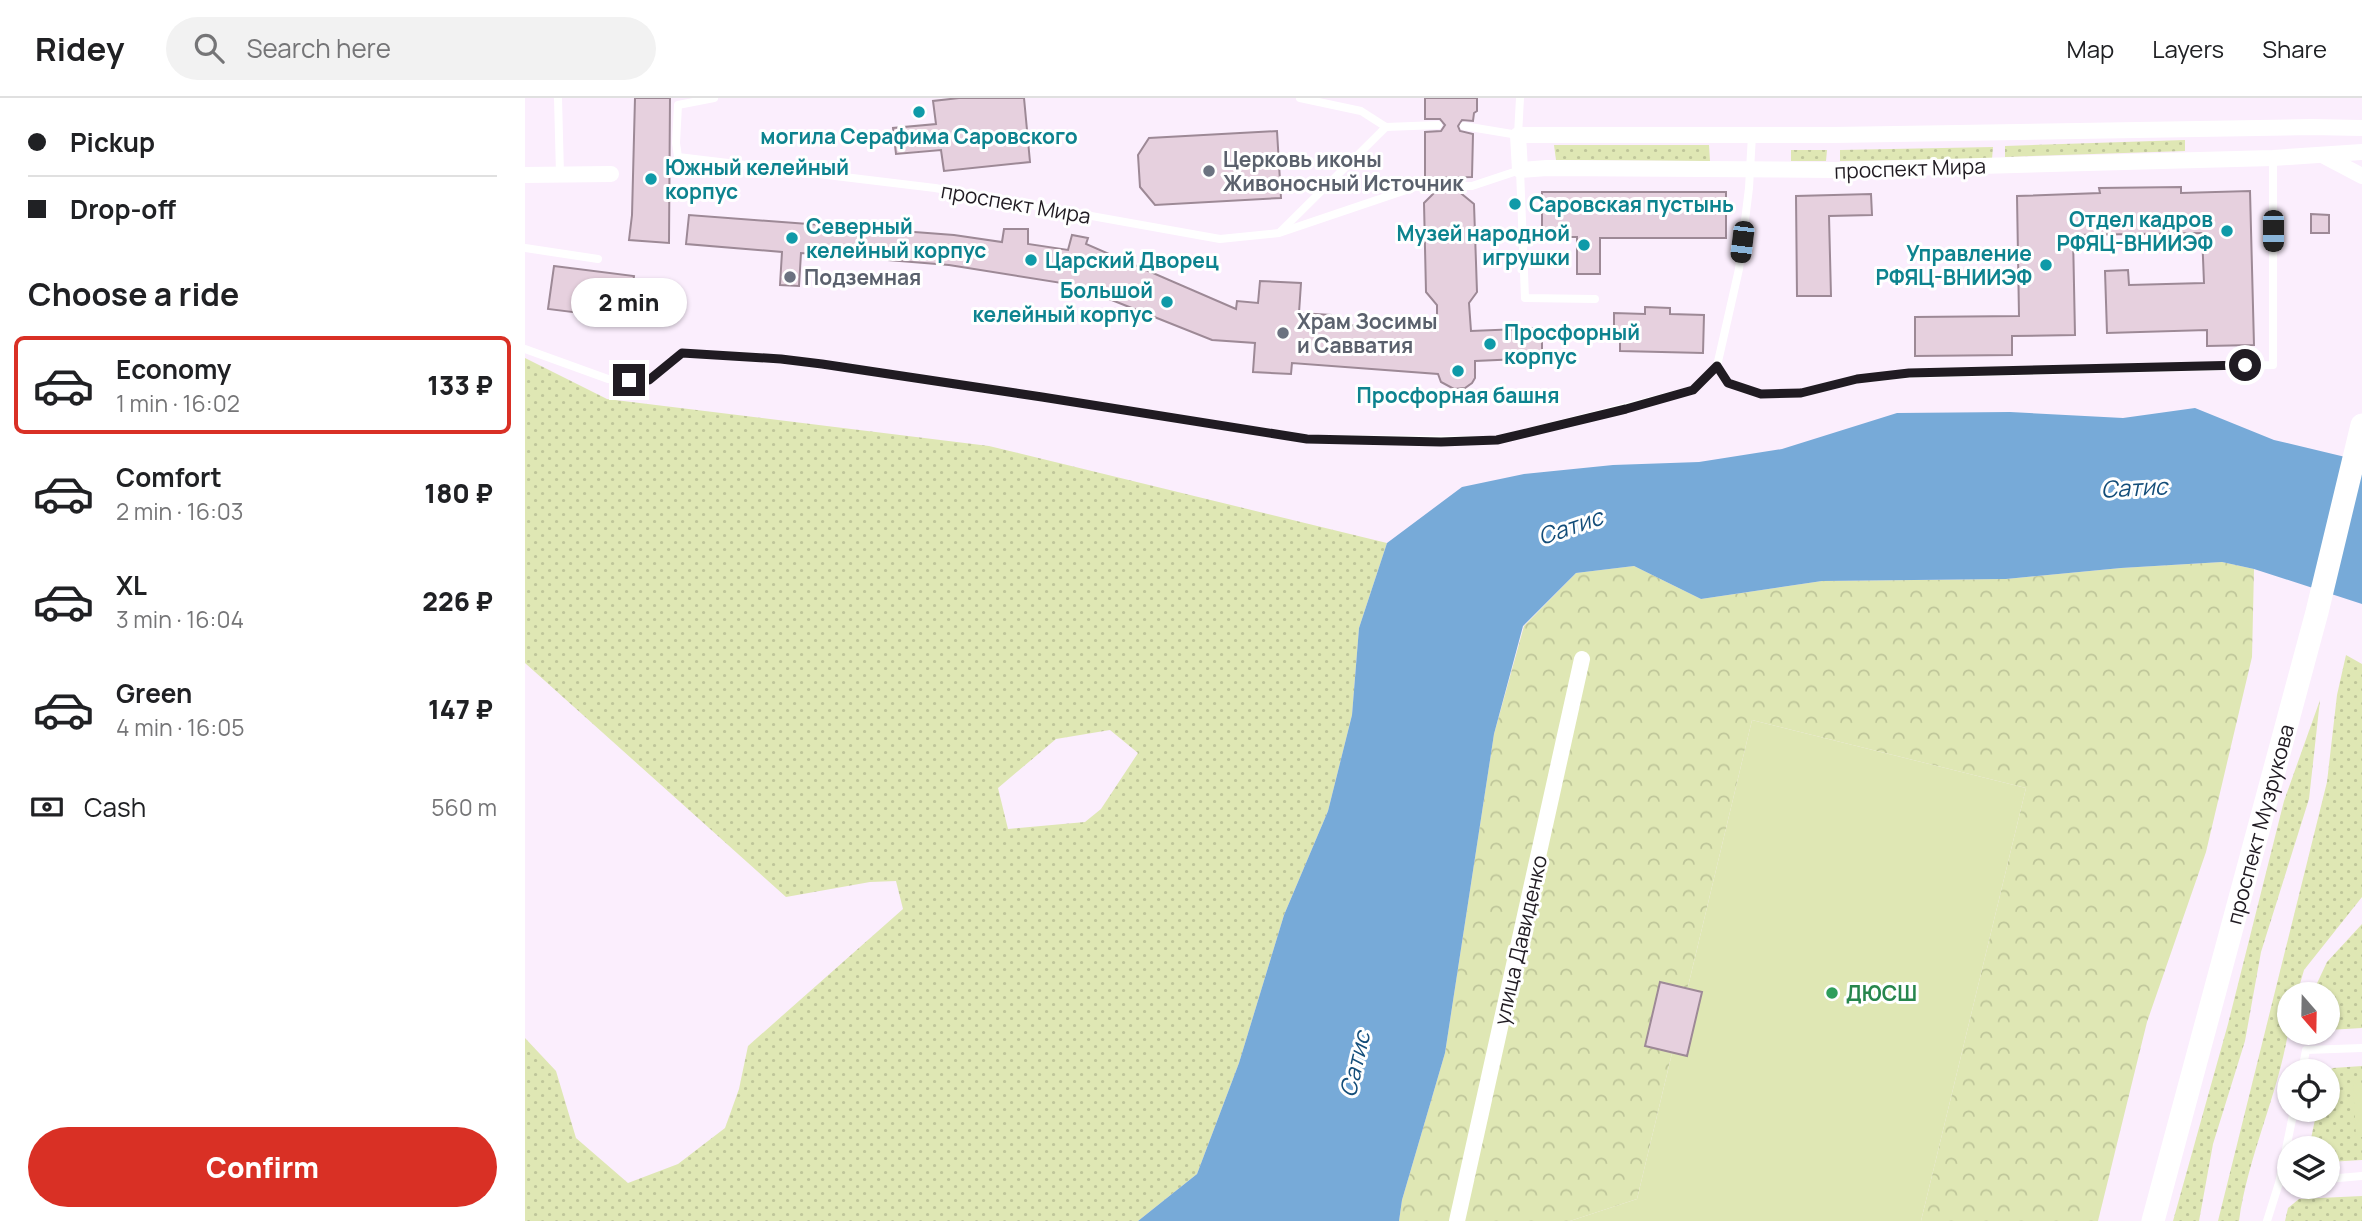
<!DOCTYPE html>
<html lang="en">
<head>
<meta charset="utf-8">
<style>
	body { margin:0; font-family:Manrope,sans-serif; background:#f2f2f2; color:#202124; height:100vh; display:flex; flex-direction:column; font-size:26px; white-space:nowrap }
	* { box-sizing:border-box; margin:0 }
	p { font-size:23px; color:#757577 }
	.icon { flex:none; width:38px; height:38px; fill:none; stroke:currentColor; stroke-width:2; stroke-linecap:round; stroke-linejoin:round }
	.map { position:relative; flex:1; overflow:hidden }
	.sheet { display:flex; flex-direction:column; background:#fff; width:525px }
	.sheet>* { flex:none }
	.hud { display:grid; align-content:center; height:154px; padding:0 28px; background:#fff }
	.needle { width:46px; rotate:160deg }
	.tools { position:absolute; left:1752px; top:884px; display:grid; gap:14px }
	.tools a { display:grid; place-items:center; width:63px; height:63px; border-radius:50%; background:#fff; box-shadow:0 2px 5px #0004; font-size:35px }
	.end { position:absolute; width:32px; height:32px; margin:-16px; border:9px solid #201b22; background:#fff; box-shadow:0 0 0 4px #fff }
	.from { border-radius:50% }
	.bubble { position:absolute; height:49px; border-radius:24px; background:#fff; box-shadow:0 2px 5px #0004; font-size:23px; font-weight:800; line-height:49px; text-align:center }
	.car { position:absolute; width:21px; height:42px; margin:-21px -10px; border-radius:9px; box-shadow:0 0 5px 2px #0007; background:linear-gradient(#222 24%,#8ab4d8 0 40%,#222 0 76%,#8ab4d8 0 86%,#222 0) }
	.hud b { display:flex; align-items:center; gap:24px; height:66px; font-size:26px }
	.hud b+b { border-top:2px solid #e0e0e0 }
	.hud i { width:18px; height:18px; background:#202124 }
	ul { padding:0; list-style:none }
	li { display:flex; align-items:center; gap:21px; height:98px; margin:0 14px 10px; padding:0 14px; border:4px solid transparent; border-radius:10px }
	li div { flex:1 }
	li b { display:block; font-size:26px }
	li em { font-style:normal; font-weight:800 }
	li.active { border-color:#d93025 }
	li>.icon { width:63px; height:63px; stroke-width:1.5 }
	h2 { padding:0 28px; font-size:32px; line-height:84px }
	.pay { display:flex; align-items:center; gap:18px; height:77px; padding:0 28px; font-size:26px }
	.pay p { margin-inline-start:auto }
	.primary-button { display:flex; gap:14px; margin-top:auto; padding:14px 28px }
	.primary-button a { flex:1; height:80px; border-radius:42px; background:#d93025; color:#fff; font-size:28px; font-weight:800; line-height:80px; text-align:center }
	header { display:flex; align-items:center; gap:42px; box-sizing:border-box; height:98px; padding:0 35px; background:#fff; border-bottom:2px solid #e0e0e0 }
	header strong { font-size:33px }
	nav { display:flex; gap:38px; margin-inline-start:auto; font-size:24px }
	.search { width:490px; height:63px; background:#f2f2f2; display:flex; align-items:center; gap:18px; box-sizing:border-box; padding:0 24px; border-radius:38px; color:#757577; font-size:26px }
	main { display:flex; flex:1; min-height:0 }
	.map>svg:first-child { display:block }
	.grass { fill:url(#grass-dots); fill-rule:evenodd }
	.forest { fill:url(#forest-crowns) }
	.park { fill:#dfe7b4 }
	.water { fill:#77aad8 }
	.building { fill:#e6d0de; stroke:#9d8996; stroke-width:2 }
	.lines { fill:none; stroke-linecap:round; stroke-linejoin:round }
	.service { stroke:#fff; stroke-width:8 }
	.minor { stroke:#fff; stroke-width:16 }
	.secondary { stroke:#fff; stroke-width:23 }
	.route { stroke:#201b22; stroke-width:9 }
	.culture-dot { fill:#0f9aa8; stroke:#fff; stroke-width:2.5 }
	.worship-dot { fill:#6b7280; stroke:#fff; stroke-width:2.5 }
	.leisure-dot { fill:#2e9e5b; stroke:#fff; stroke-width:2.5 }
	.labels { text-anchor:middle; dominant-baseline:central; stroke-width:6; stroke-linejoin:round; paint-order:stroke }
	.culture-label { font-size:21px; font-weight:bold; fill:#0d838f; stroke:#fff; text-anchor:start }
	.worship-label { font-size:21px; font-weight:bold; fill:#5b616d; stroke:#fff; text-anchor:start }
	.street-label { font-size:21px; fill:#201b22; stroke:#fff }
	.leisure-label { font-size:21px; font-weight:bold; fill:#27864d; stroke:#fff; text-anchor:start }
	.water-label { font-size:23px; font-style:italic; fill:#134d79; stroke:#fff }
</style>
</head>
<body>
<header>
<strong>Ridey</strong>
<div class="search"><svg class="icon" aria-label="search" viewBox="0 0 24 24"><circle cx="10" cy="10" r="6"/><path d="M15 15l6 6"/></svg>Search here</div>
<nav><a>Map</a><a>Layers</a><a>Share</a></nav>
</header>
<main>
<section class="sheet">
<div class="hud">
<b><i class="from"></i>Pickup</b>
<b><i></i>Drop-off</b>
</div>
<h2>Choose a ride</h2>
<ul>
<li class="active"><svg class="icon" aria-label="car" viewBox="0 0 24 24"><path d="M5 17H2v-5l4-1 3-4h7l3 4 3 1v5h-3M9 17h6M6 11h13"/><circle cx="7" cy="17" r="2"/><circle cx="17" cy="17" r="2"/></svg><div><b>Economy</b><p>1 min · 16:02</p></div><em>133 ₽</em></li>
<li><svg class="icon" aria-label="car" viewBox="0 0 24 24"><path d="M5 17H2v-5l4-1 3-4h7l3 4 3 1v5h-3M9 17h6M6 11h13"/><circle cx="7" cy="17" r="2"/><circle cx="17" cy="17" r="2"/></svg><div><b>Comfort</b><p>2 min · 16:03</p></div><em>180 ₽</em></li>
<li><svg class="icon" aria-label="car" viewBox="0 0 24 24"><path d="M5 17H2v-5l4-1 3-4h7l3 4 3 1v5h-3M9 17h6M6 11h13"/><circle cx="7" cy="17" r="2"/><circle cx="17" cy="17" r="2"/></svg><div><b>XL</b><p>3 min · 16:04</p></div><em>226 ₽</em></li>
<li><svg class="icon" aria-label="car" viewBox="0 0 24 24"><path d="M5 17H2v-5l4-1 3-4h7l3 4 3 1v5h-3M9 17h6M6 11h13"/><circle cx="7" cy="17" r="2"/><circle cx="17" cy="17" r="2"/></svg><div><b>Green</b><p>4 min · 16:05</p></div><em>147 ₽</em></li>
</ul>
<div class="pay"><svg class="icon" aria-label="cash" viewBox="0 0 24 24"><path d="M3 7h18v10H3z"/><circle cx="12" cy="12" r="2"/></svg>Cash<p>560 m</p></div>
<div class="primary-button"><a>Confirm</a></div>
</section>
<div class="map">
<svg width="1837" height="1123" viewBox="0 0 1837 1123">
	<defs>
		<pattern id="grass-dots" width="8" height="8" patternUnits="userSpaceOnUse" patternTransform="scale(1.75)"><rect width="8" height="8" fill="#dfe7b4"/><path d="M2 2h.1M6 6h.1" fill="none" stroke="#bfc69a" stroke-width="1.8" stroke-linecap="round"/></pattern>
		<pattern id="forest-crowns" width="20" height="18" patternUnits="userSpaceOnUse" patternTransform="scale(1.75)"><rect width="20" height="18" fill="#dfe7b4"/><path d="M2 6a3 3 0 1 1 6 0M12 15a3 3 0 1 1 6 0" fill="none" stroke="#bfc69a"/></pattern>
	</defs>
	<rect width="100%" height="100%" fill="#fbeefd"/>
	<!-- grass -->
	<g class="grass">
		<polygon points="1660,42 1660,53 1480,59 1480,48"/>
		<polygon points="1029,47 1184,47 1185,63 1031,62"/>
		<polygon points="1468,49 1467,61 1315,63 1315,52"/>
		<polygon points="1266,52 1302,52 1301,63 1266,63"/>
		<path d="M0,260L82,301L464,348L862,445L834,530L827,617L803,713L759,817L714,965L672,1076L613,1123H0V940L31,973L51,1040L103,1085L153,1066L200,1030L214,991L223,948L378,811L371,783L345,784L261,799L0,565ZM585,632L613,655L576,711L560,724L483,731L473,690L531,641Z"/>
		<path d="M1821,557L1837,566V799L1779,872L1772,896H1764C1764,907 1765,918 1764,929C1754,995 1723,1057 1714,1123H1693L1802,684L1812,597Z"/>
		<polygon points="1795,602 1784,701 1736,854 1720,943 1688,1046 1674,1123 1648,1123 1703,926 1759,703"/>
		<polygon points="1837,826 1837,930 1803,932 1802,896 1787,896 1802,864"/>
		<polygon points="1837,968 1837,1062 1803,1064 1802,1050 1784,1050 1792,1012 1802,1012 1802,973 1808,970"/>
		<polygon points="1837,1098 1837,1123 1760,1123 1763,1110 1774,1101"/>
	</g>
	<!-- forest -->
	<polygon class="forest" points="1697,464 1729,471 1727,559 1681,754 1622,924 1573,1123 1396,1123 1501,690 1227,622 1112,1101 1045,1123 874,1123 877,1102 920,955 969,636 999,528 1051,475 1109,468 1176,501 1297,483 1481,481 1596,470"/>
	<!-- park -->
	<g class="park">
		<polygon points="1227,622 1501,690 1396,1123 1045,1123 1112,1101"/>
		<polygon points="1828,986 1837,986 1837,1039 1831,1039"/>
	</g>
	<!-- water -->
	<polygon class="water" points="1670,310 1749,342 1837,363 1837,506 1729,471 1697,464 1596,470 1481,481 1297,483 1176,501 1109,468 1051,475 998,528 969,636 920,955 877,1102 874,1123 613,1123 672,1076 714,965 759,817 803,713 827,617 834,530 862,445 937,389 999,376 1088,367 1174,364 1257,351 1372,315 1485,314 1598,320"/>
	<!-- building -->
	<g class="building">
		<polygon points="110,0 145,0 144,145 104,142 107,117"/>
		<polygon points="434,0 499,0 505,64 419,73 416,52 371,56 368,30 411,26 408,3"/>
		<polygon points="900,0 952,0 952,13 949,15 948,23 937,22 933,28 935,33 948,36 947,79 900,80 900,34 916,33 920,27 915,21 900,21"/>
		<polygon points="752,33 756,100 630,107 615,89 613,57 624,40"/>
		<polygon points="921,83 949,106 952,194 944,205 946,233 1017,230 1017,260 950,263 950,280 947,285 940,290 929,291 916,284 913,276 767,265 766,276 728,274 730,245 687,242 554,189 553,196 537,194 537,185 424,167 276,155 274,188 255,187 257,154 161,146 164,117 429,137 477,144 479,131 503,131 503,146 543,152 547,137 563,140 561,146 711,211 712,203 733,205 735,183 776,185 774,215 806,217 806,226 912,233 912,207 901,194 899,105"/>
		<polygon points="1656,89 1656,95 1725,93 1729,247 1682,248 1682,232 1582,235 1580,173 1603,172 1604,187 1679,185 1677,135 1548,137 1550,237 1487,238 1487,257 1390,258 1390,219 1494,218 1492,98 1575,95 1574,90"/>
		<polygon points="1017,94 1201,94 1201,140 1075,140 1075,176 1052,176 1052,139 1017,139"/>
		<polygon points="1346,96 1347,117 1304,118 1306,198 1272,198 1271,98"/>
		<polygon points="1786,116 1804,117 1804,135 1786,135"/>
		<polygon points="29,168 109,178 103,221 23,211"/>
		<polygon points="1120,209 1145,210 1145,216 1179,217 1178,255 1095,253 1095,234 1089,234 1089,215 1120,216"/>
		<polygon points="1135,884 1177,894 1162,958 1120,948"/>
	</g>
	<g class="lines">
		<!-- service -->
		<g class="service">
			<polyline points="33,0 35,76"/>
			<polyline points="189,0 153,7 151,45 153,59 410,90 695,141 754,135 896,87 910,86"/>
			<polyline points="775,0 836,13 861,29 913,27"/>
			<polyline points="939,28 993,37 995,0"/>
			<polyline points="936,88 947,88 995,72 1000,200 1070,201"/>
			<polyline points="756,133 861,29"/>
			<polyline points="0,150 73,161"/>
			<polyline points="0,251 83,281 124,282 157,255 256,261 297,266 517,299 782,341 972,342 1168,292 1192,268 1214,171 1224,90 1227,37"/>
			<polyline points="1192,268 1203,285 1236,296 1276,295 1332,281 1384,276 1748,267 1748,60"/>
			<polyline points="1777,973 1781,952 1837,950"/>
			<polyline points="1802,1081 1837,1078"/>
			<polyline points="1742,1123 1754,1085 1769,1012"/>
		</g>
		<!-- minor -->
		<g class="minor">
			<polyline points="1837,30 1786,29 1309,37 993,37 995,72 1022,70 1309,72 1748,60 1837,54"/>
			<polyline points="1799,58 1837,78"/>
			<polyline points="0,77 86,76"/>
			<polyline points="932,1123 1057,561"/>
		</g>
		<!-- secondary -->
		<path class="secondary" id="s1" d="M1628,1123L1792,514L1837,327"/>
	</g>
	<g class="lines">
		<!-- route -->
		<polyline class="route" points="104,282 124,282 157,255 256,261 297,266 517,299 782,341 916,344 972,342 1101,311 1168,292 1192,268 1203,285 1236,296 1276,295 1332,281 1384,275 1720,267"/>
	</g>
	<!-- markers -->
	<g class="culture-dot">
		<circle cx="394" cy="14" r="7"/>
		<circle cx="126" cy="81" r="7"/>
		<circle cx="990" cy="106" r="7"/>
		<circle cx="1702" cy="133" r="7"/>
		<circle cx="267" cy="140" r="7"/>
		<circle cx="1059" cy="147" r="7"/>
		<circle cx="506" cy="162" r="7"/>
		<circle cx="1521" cy="167" r="7"/>
		<circle cx="642" cy="204" r="7"/>
		<circle cx="965" cy="246" r="7"/>
		<circle cx="933" cy="273" r="7"/>
	</g>
	<g class="worship-dot">
		<circle cx="684" cy="73" r="7"/>
		<circle cx="265" cy="179" r="7"/>
		<circle cx="758" cy="235" r="7"/>
	</g>
	<circle class="leisure-dot" cx="1307" cy="895" r="7"/>
	<g class="labels">
		<!-- culture labels -->
		<g class="culture-label">
			<text x="394" y="38" text-anchor="middle">могила Серафима Саровского</text>
			<text x="140" y="69">Южный келейный<tspan x="140" dy="24">корпус</tspan></text>
			<text x="1004" y="106">Саровская пустынь</text>
			<text x="1688" y="121" text-anchor="end">Отдел кадров<tspan x="1688" dy="24">РФЯЦ-ВНИИЭФ</tspan></text>
			<text x="281" y="128">Северный<tspan x="281" dy="24">келейный корпус</tspan></text>
			<text x="1045" y="135" text-anchor="end">Музей народной<tspan x="1045" dy="24">игрушки</tspan></text>
			<text x="1507" y="155" text-anchor="end">Управление<tspan x="1507" dy="24">РФЯЦ-ВНИИЭФ</tspan></text>
			<text x="520" y="162">Царский Дворец</text>
			<text x="628" y="192" text-anchor="end">Большой<tspan x="628" dy="24">келейный корпус</tspan></text>
			<text x="979" y="234">Просфорный<tspan x="979" dy="24">корпус</tspan></text>
			<text x="933" y="297" text-anchor="middle">Просфорная башня</text>
		</g>
		<!-- worship labels -->
		<g class="worship-label">
			<text x="698" y="61">Церковь иконы<tspan x="698" dy="24">Живоносный Источник</tspan></text>
			<text x="279" y="179">Подземная</text>
			<text x="772" y="223">Храм Зосимы<tspan x="772" dy="24">и Савватия</tspan></text>
		</g>
		<!-- street labels -->
		<g class="street-label">
			<text transform="translate(1385 70) rotate(-2)">проспект Мира</text>
			<text transform="translate(491 105) rotate(10)">проспект Мира</text>
			<text stroke="none"><textPath href="#s1" startOffset="411">проспект Музрукова</textPath></text>
			<text transform="translate(995 842) rotate(-77)">улица Давиденко</text>
		</g>
		<!-- leisure labels -->
		<g class="leisure-label">
			<text x="1321" y="895">ДЮСШ</text>
		</g>
		<!-- water labels -->
		<g class="water-label">
			<text transform="translate(1609 389) rotate(-3)">Сатис</text>
			<text transform="translate(1045 428) rotate(-19)">Сатис</text>
			<text transform="translate(829 966) rotate(-77)">Сатис</text>
		</g>
	</g>
</svg>
<div class="tools">
<a><svg class="needle" viewBox="-14 -14 28 28"><path d="M0-13l5 13h-10z" fill="#e53935"/><path d="M0 13l5-13h-10z" fill="#757577"/></svg></a>
<a><svg class="icon" aria-label="locate" viewBox="0 0 24 24"><circle cx="12" cy="12" r="6"/><path d="M12 2v4M12 18v4M2 12h4M18 12h4"/></svg></a>
<a><svg class="icon" aria-label="layers" viewBox="0 0 24 24"><path d="M12 4l9 5-9 5-9-5zM3 14l9 5 9-5"/></svg></a>
</div>
<i class="end from" style="left:1720px;top:267px"></i>
<i class="end" style="left:104px;top:282px"></i>
<div class="bubble" style="left:46px;top:180px;width:116px">2 min</div>
<i class="car" style="left:1748px;top:133px;rotate:180deg"></i>
<i class="car" style="left:1217px;top:144px;rotate:187deg"></i>
</div>
</main>
</body>
</html>
